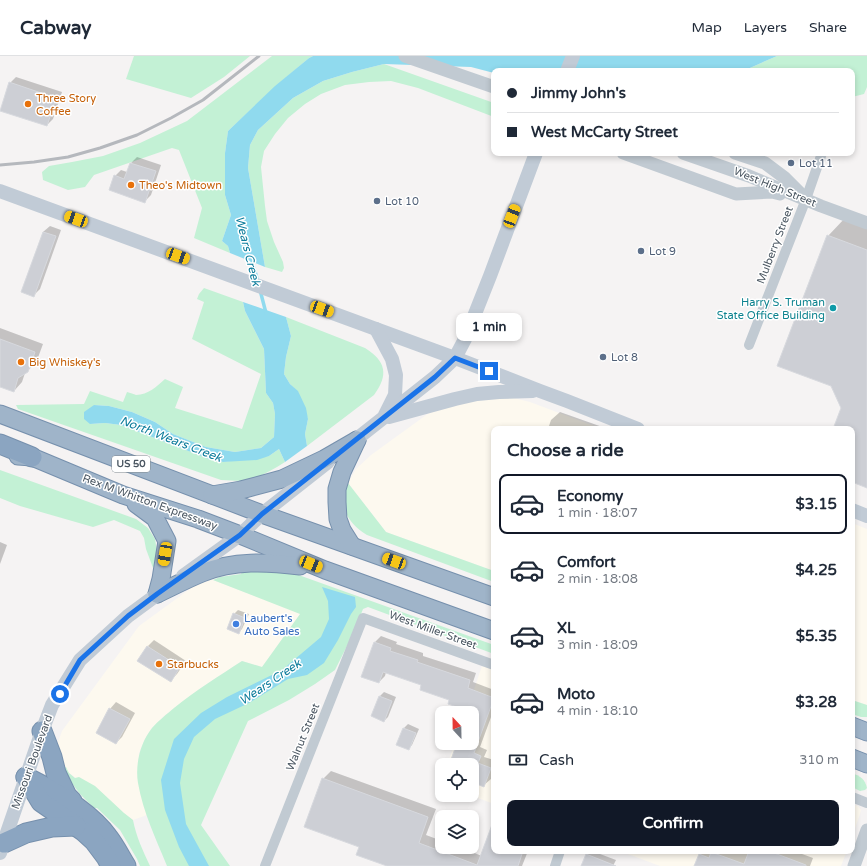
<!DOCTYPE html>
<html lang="en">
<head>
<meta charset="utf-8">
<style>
	body { margin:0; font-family:"Varela Round",sans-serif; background:#f2f2f3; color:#1f2937; height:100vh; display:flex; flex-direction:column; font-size:15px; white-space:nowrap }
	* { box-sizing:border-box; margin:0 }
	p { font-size:13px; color:#747a83 }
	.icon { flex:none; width:22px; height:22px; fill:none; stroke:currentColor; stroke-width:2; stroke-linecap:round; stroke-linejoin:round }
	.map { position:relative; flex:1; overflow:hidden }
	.panel { position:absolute; left:491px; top:370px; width:364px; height:428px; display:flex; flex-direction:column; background:#fff; border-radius:8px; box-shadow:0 2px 6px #0003 }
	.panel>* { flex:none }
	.guide { position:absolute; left:491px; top:12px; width:364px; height:88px; border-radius:8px; box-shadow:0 2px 6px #0003; display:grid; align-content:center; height:88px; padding:0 16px; background:#fff }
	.needle { width:26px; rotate:338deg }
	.controls { position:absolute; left:435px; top:650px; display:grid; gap:8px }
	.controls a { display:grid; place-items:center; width:44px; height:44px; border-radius:8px; background:#fff; box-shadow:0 2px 6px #0003; font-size:20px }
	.end { position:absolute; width:18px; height:18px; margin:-9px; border:5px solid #1a73e8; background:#fff; box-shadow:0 0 0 2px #fff }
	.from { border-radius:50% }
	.bubble { position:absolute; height:28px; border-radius:8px; background:#fff; box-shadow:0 2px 6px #0003; font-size:13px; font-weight:700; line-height:28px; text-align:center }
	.car { position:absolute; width:12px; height:24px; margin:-12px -6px; border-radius:5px; box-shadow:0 0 3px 1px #0007; background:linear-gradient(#f5c518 24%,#345 0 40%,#f5c518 0 76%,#345 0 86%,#f5c518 0) }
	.guide b { display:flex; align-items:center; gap:14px; height:38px; font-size:15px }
	.guide b+b { border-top:1px solid #e0e1e3 }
	.guide i { width:10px; height:10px; background:#1f2937 }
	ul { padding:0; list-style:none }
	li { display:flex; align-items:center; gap:12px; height:60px; margin:0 8px 6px; padding:0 8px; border:2px solid transparent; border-radius:8px }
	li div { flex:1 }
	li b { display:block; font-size:15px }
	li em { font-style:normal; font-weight:700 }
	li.current { border-color:#111827 }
	li>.icon { width:36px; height:36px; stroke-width:1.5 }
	h2 { padding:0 16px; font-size:18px; line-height:48px }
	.pay { display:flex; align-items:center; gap:10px; height:44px; padding:0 16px; font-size:15px }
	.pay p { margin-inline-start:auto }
	.cta { display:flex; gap:8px; margin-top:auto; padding:8px 16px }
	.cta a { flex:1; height:46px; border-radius:8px; background:#111827; color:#fff; font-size:16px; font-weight:700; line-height:46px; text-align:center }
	header { display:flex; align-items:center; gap:24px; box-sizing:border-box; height:56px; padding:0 20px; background:#fff; border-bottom:1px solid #e0e1e3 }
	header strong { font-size:19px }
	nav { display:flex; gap:22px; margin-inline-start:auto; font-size:14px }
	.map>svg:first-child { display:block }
	.commercial { fill:#fdf9ef }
	.green { fill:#c3f1d5 }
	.water { fill:#90daee }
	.shadow { fill:#0003 }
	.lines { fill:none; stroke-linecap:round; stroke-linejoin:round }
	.stream { stroke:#90daee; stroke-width:3.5 }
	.building { fill:#cdcfd5; stroke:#d7d9de }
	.trunk-casing { stroke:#7690ad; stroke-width:19 }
	.motorway-casing { stroke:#7690ad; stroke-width:21 }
	.minor { stroke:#c1cad2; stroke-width:10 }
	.tertiary { stroke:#c1cad2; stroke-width:13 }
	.secondary { stroke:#c1cbd6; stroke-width:14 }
	.trunk { stroke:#9fb4c9; stroke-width:17 }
	.motorway { stroke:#8ba5c1; stroke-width:19 }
	.rail { stroke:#b5b8bd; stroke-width:3 }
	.route { stroke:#1a73e8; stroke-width:5 }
	.food-dot { fill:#e8710a; stroke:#fff; stroke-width:1.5 }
	.service-dot { fill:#5c6f8a; stroke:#fff; stroke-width:1.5 }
	.culture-dot { fill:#0f9aa8; stroke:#fff; stroke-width:1.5 }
	.shop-dot { fill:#3f7fe0; stroke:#fff; stroke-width:1.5 }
	.labels { text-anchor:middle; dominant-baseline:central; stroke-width:3; stroke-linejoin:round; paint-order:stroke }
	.shield { fill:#fff; stroke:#808990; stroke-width:1 }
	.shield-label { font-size:10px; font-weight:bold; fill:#4a5661 }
	.food-label { font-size:11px; fill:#c56008; stroke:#fff; text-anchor:start }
	.service-label { font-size:11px; fill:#4e5e75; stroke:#fff; text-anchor:start }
	.street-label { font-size:11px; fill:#4a5661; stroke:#fff }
	.culture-label { font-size:11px; fill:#0d838f; stroke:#fff; text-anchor:end }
	.shop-label { font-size:11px; fill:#366cbe; stroke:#fff; text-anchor:start }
	.water-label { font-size:12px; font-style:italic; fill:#0c7c9b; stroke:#fff }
</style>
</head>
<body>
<header>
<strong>Cabway</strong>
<nav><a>Map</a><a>Layers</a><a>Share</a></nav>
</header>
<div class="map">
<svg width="867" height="810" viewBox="0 0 867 810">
	<rect width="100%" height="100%" fill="#f5f3f3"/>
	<!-- commercial -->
	<g class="commercial">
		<polygon points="514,342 530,346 602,373 494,373 494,515 386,476 348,427 356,413 371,399 429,357 470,343"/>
		<polygon points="852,467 867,473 867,649 852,644"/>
		<polygon points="210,520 213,524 301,557 262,611 242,605 202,631 164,660 151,673 144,685 139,697 138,712 140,735 147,759 133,764 69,717 62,714 57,689 62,675 139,570 205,522"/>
		<polygon points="482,610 494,614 494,748 470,739 472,739 472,709 447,709 455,687 472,687 472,657 466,657"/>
		<polygon points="852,748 858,750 861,754 860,758 852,781"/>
		<polygon points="620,795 847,795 841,810 660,810"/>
	</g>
	<!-- green -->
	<g class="green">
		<polygon points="134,0 250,0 224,21 191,42 126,23"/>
		<polygon points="272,0 313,0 309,2 276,30 228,75 225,97 225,139 231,159 222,185 228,190 230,197 194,182 202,152 179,94 172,92 94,119 85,131 68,134 43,124 42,116 49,110 72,106 103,100 140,87 187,65"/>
		<polygon points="777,0 867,0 867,31 864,38 852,41 852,15 743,15"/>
		<polygon points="384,8 494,47 494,61 418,32 391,25 369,26 345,29 321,38 305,48 288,62 275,78 264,95 261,111 265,150 267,165 274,186 283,206 284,212 282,216 265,211 248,112 250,89 258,74 293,42 323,25 352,16"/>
		<path d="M204,232L243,246L245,255L264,293L266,337L273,347L275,358L274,381L261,392L235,396L206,391L173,378L155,366L132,356L109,350L94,349L90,368L105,367L121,369L209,403L223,406L269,400L279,393L285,406C271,415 257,423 241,425C234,425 228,424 221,424L18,353L16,349L84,348L90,335L123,346L127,336C130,337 134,338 136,339C148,339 157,330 165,323L183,331L175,352L242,373L261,318L192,283L204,246L197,243L199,238Z"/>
		<path d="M286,261L365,292C386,305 389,319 374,339L307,390L305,378L308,363L298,336L290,328L284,318L286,301L291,280Z"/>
		<polygon points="0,414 136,463 148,472 155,483 157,495 157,503 153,512 146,493 144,482 140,475 114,464 93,471 20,450 0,442"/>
		<path d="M348,427L386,476L494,515V526L367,479C354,471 343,460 344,443C344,438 347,432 348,427Z"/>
		<path d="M243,514L293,517L494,589V598L368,551L363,553L354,576L335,614L315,628L289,644L248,665L201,769L230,810H167C156,783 143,756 138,727C135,709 140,687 152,672C158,665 167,658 174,652C196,634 219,620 242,605L262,611L300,558L213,524L220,521L241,518Z"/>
		<polygon points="852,644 867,649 867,661 861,661 852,658"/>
		<path d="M66,711L69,717L75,722L79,721L95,730L124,757L133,764C136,780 143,795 150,810H140L137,803L120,774L97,752H94L80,738L62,714Z"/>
		<path d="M852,717C860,720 865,723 867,732L865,734L860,735L852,731Z"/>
	</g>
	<!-- water -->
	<g class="water">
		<polygon points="313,0 777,0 743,15 494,15 494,17 471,11 384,8 352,16 323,25 293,42 258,74 250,89 248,112 265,211 230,197 228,190 222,185 231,159 225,139 225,97 228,75 275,30 309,2"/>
		<polygon points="243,246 286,261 291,280 286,301 284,318 290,328 298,335 306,352 308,363 305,378 307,390 285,406 279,393 269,400 257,404 223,406 209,403 121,369 105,367 90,368 84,363 84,356 94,349 109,350 132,356 155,366 173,378 206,391 235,396 261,392 274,381 275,358 273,347 266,337 264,293 245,255"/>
		<polygon points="322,531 355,541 356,551 351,558 338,584 324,607 307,619 288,623 249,647 215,663 194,681 184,703 180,727 186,768 209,810 189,810 179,791 165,754 161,724 174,683 201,657 227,641 282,614 321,581 329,563 328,545"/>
	</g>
	<!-- shadow -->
	<g class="shadow">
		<polygon points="16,21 62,36 53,63 47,69 10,27"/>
		<polygon points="137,101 161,109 151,139 144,146 115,120 121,114 127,116 131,107"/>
		<polygon points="845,162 867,171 867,431 852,425 852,373 834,373 842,352 828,180"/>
		<polygon points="50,170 61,174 40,233 34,239 22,235 43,176"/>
		<polygon points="0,272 43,288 36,307 25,317 22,326 14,335 0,330"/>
		<polygon points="560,356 608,373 548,373 551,364"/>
		<polygon points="0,486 7,489 0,508"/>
		<polygon points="238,554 249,558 242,573 238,577 234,558"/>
		<polygon points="381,580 397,586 396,588 423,597 423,600 476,617 473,626 494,634 494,653 480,691 487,694 484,701 494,704 494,714 491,723 484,729 472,725 472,709 450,709 458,687 472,687 472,657 469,657 470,654 423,628 386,616 385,620 379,626 363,621 375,586"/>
		<polygon points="154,584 186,605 177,618 171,624 148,590"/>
		<polygon points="384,636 396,641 388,661 384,665 372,660 380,640"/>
		<polygon points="116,646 135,657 122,681 116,687 110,653"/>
		<polygon points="408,668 419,673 412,689 408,693 397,689 404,672"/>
		<polygon points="331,715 436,753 426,779 442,785 442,791 459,791 482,800 494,775 494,795 528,795 522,810 390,810 360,791 323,723"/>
		<polygon points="590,795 592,795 616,804 613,810 582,810 587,798"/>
		<polygon points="703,795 794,795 813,802 810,810 695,810 699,799"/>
	</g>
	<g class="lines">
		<!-- stream -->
		<g class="stream">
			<polyline points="251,201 258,226"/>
			<polyline points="260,234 266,257"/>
		</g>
	</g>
	<!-- building -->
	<g class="building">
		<polygon points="9,26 56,42 47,70 0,55"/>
		<polygon points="130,107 156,115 145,147 109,134 114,119 124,123"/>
		<polygon points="43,176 56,180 34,241 21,236"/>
		<polygon points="827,179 867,194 867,432 852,426 852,373 833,373 841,352 831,330 777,310"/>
		<polygon points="0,283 35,296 28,316 18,322 14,336 0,331"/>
		<polygon points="233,557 245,562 239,578 227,573"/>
		<polygon points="374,586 391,592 390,595 418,604 417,606 470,624 468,632 494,642 474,697 481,700 478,707 491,712 484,731 472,726 472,709 449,709 457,687 472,687 472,657 468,657 469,655 448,648 449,644 420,634 421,629 383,616 379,627 361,621"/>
		<polygon points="147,590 180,611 171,626 137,605"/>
		<polygon points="379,640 392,645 384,666 371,660"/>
		<polygon points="109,652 130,663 116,688 96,677"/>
		<polygon points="403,672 416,677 409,694 396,689"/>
		<polygon points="322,722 428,761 419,787 477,809 493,766 494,767 494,795 523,795 518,810 387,810 356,799 359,791 304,771"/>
		<polygon points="749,795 769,795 806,809 806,810 694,810 699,798 709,802 711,796 744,808"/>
		<polygon points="586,798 616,810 581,810"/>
	</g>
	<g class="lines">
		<defs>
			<g id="trunk">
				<polyline points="0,358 262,458 494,541"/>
				<polyline points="18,400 32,401 123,439 198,463 240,479 325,514 494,575"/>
				<polyline points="212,439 241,434 282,423 324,403 357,384"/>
				<polyline points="136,448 155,462 167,485 161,523 157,538"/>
				<polyline points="352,490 342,474 338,463 337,446 337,433 342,416 357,384"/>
				<path d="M157,538C172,531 187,523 202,517C234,504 267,506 300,510"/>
				<polyline points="852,670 867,676"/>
				<polyline points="852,702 867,708"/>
			</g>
			<g id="motorway">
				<polyline points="0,388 32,401"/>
				<polyline points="42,675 52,701 56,717 67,740 72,745"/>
				<path d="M26,721C54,735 90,756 108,781C115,790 120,800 126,810"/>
				<polyline points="26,721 41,746 83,775 94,785 106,801 111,810"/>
				<polyline points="4,787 26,777 52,771 76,770"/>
			</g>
		</defs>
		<!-- trunk casing -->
		<use href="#trunk" class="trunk-casing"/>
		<!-- motorway casing -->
		<use href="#motorway" class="motorway-casing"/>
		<!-- minor -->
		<g class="minor">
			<polyline points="749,289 806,143 822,97"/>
			<polyline points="852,741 867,747"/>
			<polyline points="265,810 363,562 494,609"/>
			<polyline points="555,810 560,795"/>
		</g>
		<!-- tertiary -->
		<g class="tertiary">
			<polyline points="405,0 494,31"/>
			<polyline points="623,97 736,138 772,136 780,138"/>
			<polyline points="683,97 749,120 821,150 867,167"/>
			<polyline points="735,97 765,107 785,122 802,139"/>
			<polyline points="854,810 867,774"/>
		</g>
		<!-- secondary -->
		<g class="secondary">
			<polyline points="567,15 573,0"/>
			<polyline points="0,135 455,302 540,335 567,345 638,373"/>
			<polyline points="376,273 392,303 396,319 395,339 385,359"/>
			<polyline points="389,361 455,343 477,338 499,336 533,335"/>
			<polyline points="349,389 435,321 455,302 465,283 490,220 536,97"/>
			<polyline points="852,454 867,460"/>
			<polyline points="183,520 240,479 262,458 328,406"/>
			<polyline points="0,797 42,675 52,649 80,604 128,560 166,532"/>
		</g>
		<!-- trunk -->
		<use href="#trunk" class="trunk"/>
		<!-- motorway -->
		<use href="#motorway" class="motorway"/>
		<!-- rail -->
		<polyline class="rail" points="0,109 34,106 68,101 100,92 137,79 171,62 203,44 259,0"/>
	</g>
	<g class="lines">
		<!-- route -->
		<polyline class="route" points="60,638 80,604 128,560 157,538 240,479 262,458 435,321 455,302 489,315"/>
	</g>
	<!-- markers -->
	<g class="food-dot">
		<circle cx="28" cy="48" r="4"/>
		<circle cx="131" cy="129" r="4"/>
		<circle cx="21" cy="306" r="4"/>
		<circle cx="159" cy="608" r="4"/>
	</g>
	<g class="service-dot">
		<circle cx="791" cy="107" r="4"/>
		<circle cx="377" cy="145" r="4"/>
		<circle cx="641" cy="195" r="4"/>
		<circle cx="603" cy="301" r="4"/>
	</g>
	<circle class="culture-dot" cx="833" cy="252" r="4"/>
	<circle class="shop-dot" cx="236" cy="568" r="4"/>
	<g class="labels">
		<!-- shield labels -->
		<rect class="shield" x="112" y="400" width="38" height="16" rx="3"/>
		<g class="shield-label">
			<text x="131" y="408">US 50</text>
		</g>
		<!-- food labels -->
		<g class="food-label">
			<text x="36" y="42">Three Story<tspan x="36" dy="13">Coffee</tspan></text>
			<text x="139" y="129">Theo's Midtown</text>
			<text x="29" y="306">Big Whiskey's</text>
			<text x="167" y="608">Starbucks</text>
		</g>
		<!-- service labels -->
		<g class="service-label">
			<text x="799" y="107">Lot 11</text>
			<text x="385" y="145">Lot 10</text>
			<text x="649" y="195">Lot 9</text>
			<text x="611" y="301">Lot 8</text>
		</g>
		<!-- street labels -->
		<g class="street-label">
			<text transform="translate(775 131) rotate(22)">West High Street</text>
			<text transform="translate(775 189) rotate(-69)">Mulberry Street</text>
			<text transform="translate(150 446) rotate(20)">Rex M Whitton Expressway</text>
			<text transform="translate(433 574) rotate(20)">West Miller Street</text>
			<text transform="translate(303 681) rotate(-68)">Walnut Street</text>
			<text transform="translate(32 706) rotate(-70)">Missouri Boulevard</text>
		</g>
		<!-- culture labels -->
		<g class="culture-label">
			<text x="825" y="246">Harry S. Truman<tspan x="825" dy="13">State Office Building</tspan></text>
		</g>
		<!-- shop labels -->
		<g class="shop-label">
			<text x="244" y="562">Laubert's<tspan x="244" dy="13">Auto Sales</tspan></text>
		</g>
		<!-- water labels -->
		<g class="water-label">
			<text transform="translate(248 195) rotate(76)">Wears Creek</text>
			<text transform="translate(171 383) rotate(21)">North Wears Creek</text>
			<text transform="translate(270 626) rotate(-34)">Wears Creek</text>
		</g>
	</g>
</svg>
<div class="controls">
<a><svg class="needle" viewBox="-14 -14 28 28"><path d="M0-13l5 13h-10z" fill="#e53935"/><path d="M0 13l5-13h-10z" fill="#747a83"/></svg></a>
<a><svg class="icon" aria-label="locate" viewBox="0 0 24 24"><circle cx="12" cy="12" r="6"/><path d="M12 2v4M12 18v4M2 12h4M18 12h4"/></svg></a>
<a><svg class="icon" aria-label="layers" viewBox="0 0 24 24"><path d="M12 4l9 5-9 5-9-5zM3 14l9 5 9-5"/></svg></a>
</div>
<i class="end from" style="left:60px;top:638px"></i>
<i class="end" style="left:489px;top:315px"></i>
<div class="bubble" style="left:456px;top:257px;width:66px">1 min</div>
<i class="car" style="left:512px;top:160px;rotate:21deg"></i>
<i class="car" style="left:76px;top:163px;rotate:290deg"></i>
<i class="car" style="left:178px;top:200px;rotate:110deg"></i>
<i class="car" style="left:322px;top:253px;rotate:110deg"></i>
<i class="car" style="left:165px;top:498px;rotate:190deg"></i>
<i class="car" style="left:394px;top:505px;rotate:290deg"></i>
<i class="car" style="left:311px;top:508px;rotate:112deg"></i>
<div class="guide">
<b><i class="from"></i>Jimmy John's</b>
<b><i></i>West McCarty Street</b>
</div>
<section class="panel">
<h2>Choose a ride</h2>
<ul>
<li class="current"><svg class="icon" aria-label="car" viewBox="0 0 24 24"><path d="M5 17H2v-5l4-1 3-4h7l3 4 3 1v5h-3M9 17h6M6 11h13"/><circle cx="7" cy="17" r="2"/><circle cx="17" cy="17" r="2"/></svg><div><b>Economy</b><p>1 min · 18:07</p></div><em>$3.15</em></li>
<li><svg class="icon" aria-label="car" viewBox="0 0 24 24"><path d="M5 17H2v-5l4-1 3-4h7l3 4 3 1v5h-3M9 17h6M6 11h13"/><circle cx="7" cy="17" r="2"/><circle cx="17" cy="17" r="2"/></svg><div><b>Comfort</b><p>2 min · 18:08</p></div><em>$4.25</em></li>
<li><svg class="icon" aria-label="car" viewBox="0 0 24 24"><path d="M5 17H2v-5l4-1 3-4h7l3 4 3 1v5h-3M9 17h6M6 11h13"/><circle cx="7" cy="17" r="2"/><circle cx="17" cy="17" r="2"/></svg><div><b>XL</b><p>3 min · 18:09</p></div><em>$5.35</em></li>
<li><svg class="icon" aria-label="car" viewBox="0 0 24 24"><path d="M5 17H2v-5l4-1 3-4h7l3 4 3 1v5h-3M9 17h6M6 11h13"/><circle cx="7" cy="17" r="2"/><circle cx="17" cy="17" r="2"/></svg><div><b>Moto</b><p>4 min · 18:10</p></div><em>$3.28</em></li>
</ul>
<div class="pay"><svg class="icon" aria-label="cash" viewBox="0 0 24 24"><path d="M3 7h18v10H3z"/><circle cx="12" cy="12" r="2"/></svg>Cash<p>310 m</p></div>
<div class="cta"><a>Confirm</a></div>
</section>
</div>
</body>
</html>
